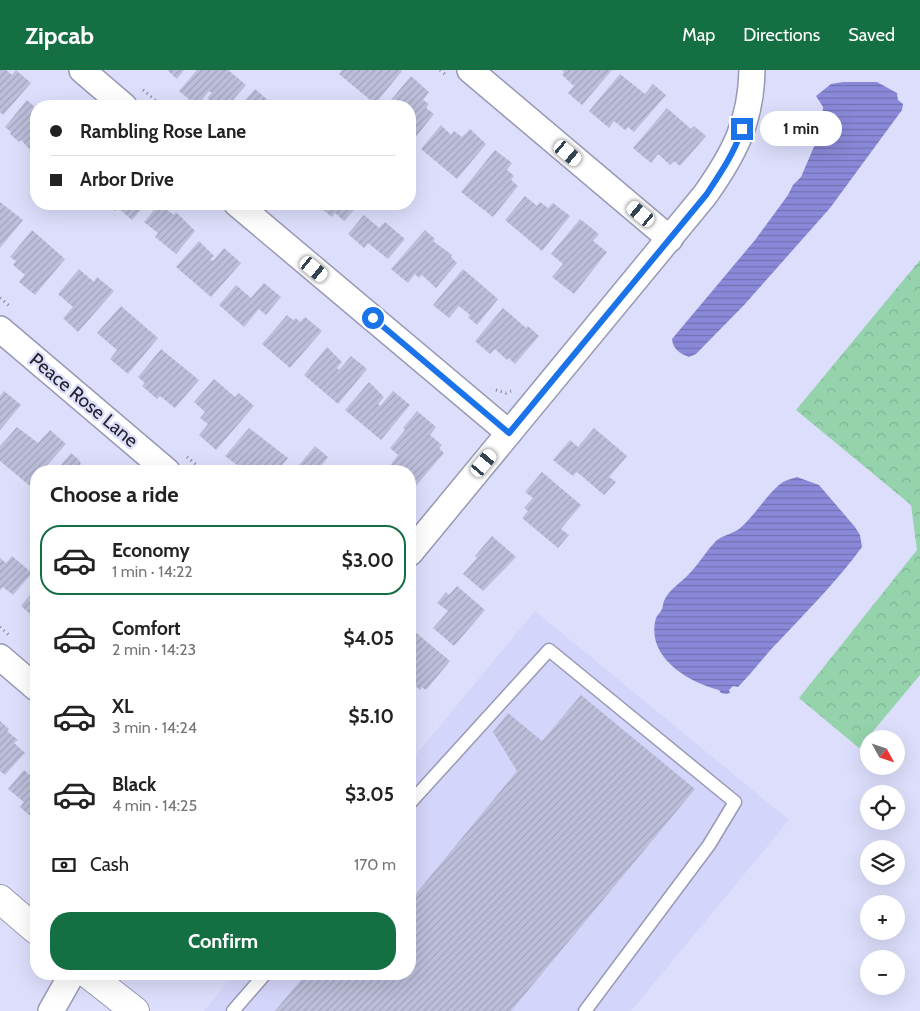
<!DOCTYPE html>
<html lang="en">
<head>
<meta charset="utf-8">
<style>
	body { margin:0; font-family:Cabin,sans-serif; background:#f2f2f2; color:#222; height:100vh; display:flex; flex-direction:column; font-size:19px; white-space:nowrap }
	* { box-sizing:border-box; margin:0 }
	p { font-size:16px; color:#767676 }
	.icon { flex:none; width:28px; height:28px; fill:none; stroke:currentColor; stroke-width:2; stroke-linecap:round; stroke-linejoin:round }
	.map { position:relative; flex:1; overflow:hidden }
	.sheet { position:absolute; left:30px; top:395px; width:386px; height:515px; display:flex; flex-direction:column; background:#fff; border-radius:20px; box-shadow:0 5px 20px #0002 }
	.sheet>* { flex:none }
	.banner { position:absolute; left:30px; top:30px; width:386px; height:110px; border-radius:20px; box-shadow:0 5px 20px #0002; display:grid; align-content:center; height:110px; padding:0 20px; background:#fff }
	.needle { width:32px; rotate:130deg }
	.fabs { position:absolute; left:860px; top:660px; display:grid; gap:10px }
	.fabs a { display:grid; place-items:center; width:45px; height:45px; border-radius:50%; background:#fff; box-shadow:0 5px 20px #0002; font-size:25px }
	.end { position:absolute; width:22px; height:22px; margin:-11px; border:6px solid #1a73e8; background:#fff; box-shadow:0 0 0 2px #fff }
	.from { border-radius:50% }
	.bubble { position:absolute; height:35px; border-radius:18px; background:#fff; box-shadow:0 5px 20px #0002; font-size:16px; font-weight:700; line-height:35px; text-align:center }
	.car { position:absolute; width:15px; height:30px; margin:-15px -8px; border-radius:6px; box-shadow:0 0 4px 1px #0007; background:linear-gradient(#fff 24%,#345 0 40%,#fff 0 76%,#345 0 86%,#fff 0) }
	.banner b { display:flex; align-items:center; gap:18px; height:48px; font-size:19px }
	.banner b+b { border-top:1px solid #e0e0e0 }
	.banner i { width:12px; height:12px; background:#222 }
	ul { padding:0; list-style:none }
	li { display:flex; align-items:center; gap:15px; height:70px; margin:0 10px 8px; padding:0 10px; border:2px solid transparent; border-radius:20px }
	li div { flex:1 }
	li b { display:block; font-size:19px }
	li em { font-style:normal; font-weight:700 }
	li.current { border-color:#146f43 }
	li>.icon { width:45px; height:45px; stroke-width:1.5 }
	h2 { padding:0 20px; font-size:22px; line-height:60px }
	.pay { display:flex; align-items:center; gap:12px; height:55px; padding:0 20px; font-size:19px }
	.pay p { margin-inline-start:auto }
	.cta { display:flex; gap:10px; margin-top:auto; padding:10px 20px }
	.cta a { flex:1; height:58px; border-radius:20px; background:#146f43; color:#fff; font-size:20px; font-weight:700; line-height:58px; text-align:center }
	header { display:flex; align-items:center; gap:30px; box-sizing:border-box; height:70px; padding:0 25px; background:#146f43; color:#fff }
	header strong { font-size:24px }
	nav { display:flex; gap:28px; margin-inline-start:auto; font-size:18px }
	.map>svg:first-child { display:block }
	.built { fill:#d4d5fa }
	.forest { fill:url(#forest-crowns) }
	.water { fill:url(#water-rules) }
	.building { fill:url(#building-hatch) }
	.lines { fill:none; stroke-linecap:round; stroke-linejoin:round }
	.lane-casing { stroke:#9899b4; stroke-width:15 }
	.street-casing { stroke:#9899b4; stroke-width:28 }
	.secondary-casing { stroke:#9899b4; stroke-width:30 }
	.path { stroke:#7e7f93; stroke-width:3; stroke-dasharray:1 4; stroke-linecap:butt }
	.lane { stroke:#fff; stroke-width:12 }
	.street { stroke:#fff; stroke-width:25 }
	.secondary { stroke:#fff; stroke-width:28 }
	.route { stroke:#1a73e8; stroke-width:6 }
	.labels { text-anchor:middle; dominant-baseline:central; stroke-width:5; stroke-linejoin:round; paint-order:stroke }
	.street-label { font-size:19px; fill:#24252f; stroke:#dcdefb }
</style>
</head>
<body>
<header>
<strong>Zipcab</strong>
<nav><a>Map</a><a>Directions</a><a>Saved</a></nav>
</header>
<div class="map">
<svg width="920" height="941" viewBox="0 0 920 941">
	<defs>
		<pattern id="forest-crowns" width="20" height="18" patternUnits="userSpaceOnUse" patternTransform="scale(1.25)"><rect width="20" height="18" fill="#95d3ac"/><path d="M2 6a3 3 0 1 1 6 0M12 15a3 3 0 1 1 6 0" fill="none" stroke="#80b594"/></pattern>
		<pattern id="water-rules" width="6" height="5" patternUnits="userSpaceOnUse" patternTransform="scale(1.25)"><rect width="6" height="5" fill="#8a89d9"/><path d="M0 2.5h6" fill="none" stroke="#7170b0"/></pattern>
		<pattern id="building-hatch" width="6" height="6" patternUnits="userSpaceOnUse" patternTransform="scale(1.25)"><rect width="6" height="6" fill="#bdbeda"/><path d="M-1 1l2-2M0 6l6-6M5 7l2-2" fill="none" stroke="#a2a3bb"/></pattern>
	</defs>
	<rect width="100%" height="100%" fill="#dcdefb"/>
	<!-- built -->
	<polygon class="built" points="535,541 789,750 631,941 204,941 234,904 410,904 410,692"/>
	<!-- forest -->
	<polygon class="forest" points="920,190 920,605 859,678 799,628 917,480 911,435 796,340"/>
	<!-- water -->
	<g class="water">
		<path d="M843,12H877L897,23L898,30L903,34L902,40L830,138L745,234L696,284L689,287C679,283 673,279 672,269L755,170L788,125L793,115L801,107L822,58L823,37L816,26L831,14Z"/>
		<path d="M797,407L819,415L855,457L860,465L862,477C838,510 808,540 780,570C765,585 753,602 738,617L733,616L729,620L730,623L726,624L721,623L719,620C688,612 645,587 656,548C657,545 661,542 662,539C663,536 663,534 664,531C669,519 681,513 689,504C699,494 706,481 716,471C721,466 732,464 739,459C755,446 768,422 783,412C787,410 793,408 797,407Z"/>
	</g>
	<!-- building -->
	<g class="building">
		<polygon points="0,0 6,0 12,5 16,0 31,13 3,45 0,42"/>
		<polygon points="167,0 184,0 177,9"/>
		<polygon points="197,0 228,0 246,15 228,36 217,36 207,28 212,23 209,21 197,36 179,21"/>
		<polygon points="342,0 401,0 402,1 375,34 339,4"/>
		<polygon points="562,0 612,0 582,35 568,23 574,16 562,5 564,2"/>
		<polygon points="620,4 645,24 653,14 666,25 634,62 628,57 625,60 614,51 609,58 589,41"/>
		<polygon points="411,6 429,22 423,30 429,34 426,38 434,44 410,74 410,36 386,36"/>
		<polygon points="255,19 275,36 240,36"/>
		<polygon points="27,30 36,38 36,86 21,70 19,72 10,64 11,62 5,57"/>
		<polygon points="667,38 691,59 694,56 706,66 680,96 674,91 670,95 658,84 651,93 633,78"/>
		<polygon points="441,55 451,65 454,61 462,67 470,59 486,74 457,109 421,79"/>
		<polygon points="495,80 512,93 507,100 514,106 511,110 518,116 493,147 461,122"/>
		<polygon points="525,126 537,136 540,132 548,138 553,133 570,146 542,181 505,150"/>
		<polygon points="0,132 23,150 0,178"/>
		<polygon points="107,134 146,134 132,150 118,138 115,141"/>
		<polygon points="159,134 174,145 176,142 195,161 176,184 155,167 158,163 144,152"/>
		<polygon points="315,134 359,134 344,151 335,143 332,147"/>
		<polygon points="364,145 379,158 385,152 405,169 388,189 368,173 364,178 348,164"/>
		<polygon points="580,149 599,164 593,171 607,182 574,224 552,207 563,194 551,184"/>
		<polygon points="32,160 65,189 35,225 19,212 25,205 13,195 16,191 10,187"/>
		<polygon points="425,160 435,169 433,171 452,185 451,187 457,193 436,218 422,205 419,208 415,204 408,213 391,199"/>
		<polygon points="199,171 214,186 210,189 213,191 224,178 241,193 211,227 176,197"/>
		<polygon points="79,199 94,212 97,207 114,221 78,262 63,248 73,237 58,224"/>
		<polygon points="463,199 498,229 477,255 468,247 470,245 459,236 449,248 433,235"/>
		<polygon points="264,213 281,227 266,245 259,239 244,257 219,235 236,215 251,228"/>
		<polygon points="121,236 158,268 128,304 110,289 117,280 97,263"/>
		<polygon points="503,238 526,258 528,256 539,266 515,294 509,288 507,290 495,279 490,284 475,271"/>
		<polygon points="287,245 293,250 296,248 300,252 305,247 322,261 290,298 262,274"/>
		<polygon points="327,277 342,292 337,298 339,300 351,286 367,299 338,334 304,305"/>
		<polygon points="161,279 199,310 175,338 160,326 157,329 142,316 145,313 138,307"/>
		<polygon points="214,309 235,327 239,323 254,336 216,380 199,365 208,354 200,348 205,342 194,332"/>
		<polygon points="369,312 384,327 378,334 380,336 393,321 410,335 381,370 345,340"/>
		<polygon points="4,321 21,335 0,360 0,326"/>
		<polygon points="417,341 436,357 430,365 442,375 439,378 444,383 415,417 410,413 410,401 396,401 390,396 398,385 390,378 405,360 403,358"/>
		<polygon points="17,357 38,373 50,360 66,374 42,401 36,401 36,408 30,416 0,391 0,376"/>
		<polygon points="249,358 288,388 277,401 245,401 225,386"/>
		<polygon points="594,358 627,386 609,407 616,412 604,425 577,402 573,406 553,390 570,370 578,377"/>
		<polygon points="315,376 328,387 321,396 327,401 294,401"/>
		<polygon points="71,383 78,389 81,393 80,394 88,401 56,401"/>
		<polygon points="542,402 581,435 561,459 569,465 558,478 522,448 528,441 524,438 533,428 525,422"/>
		<polygon points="492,466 516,487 483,521 463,504 477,488 475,486"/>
		<polygon points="12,486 32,503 13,525 3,517 0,520 0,488 6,493"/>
		<polygon points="457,516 485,540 454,576 433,558 448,541 437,533 446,522 449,525"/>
		<polygon points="36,518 36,549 21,536"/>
		<polygon points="414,561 450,591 426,620 422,617 420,620 410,611 410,566"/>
		<polygon points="581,625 695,719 511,941 275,941 306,904 410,904 410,831 517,701 493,662 508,643 542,671"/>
		<polygon points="0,651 9,659 7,661 18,670 14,673 25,683 5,705 0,701"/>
		<polygon points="24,700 36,710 36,751 20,737 24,732 8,719"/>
	</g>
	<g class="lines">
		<defs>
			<g id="lane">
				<polyline points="410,733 549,580 735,732 709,775 585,941"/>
				<polyline points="233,941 265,904"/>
			</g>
			<g id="street">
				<polyline points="82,0 124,36"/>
				<polyline points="470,0 670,169"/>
				<polyline points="237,134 509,363"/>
				<polyline points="0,259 167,401"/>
				<path d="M410,483L705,125C734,84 751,52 752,0"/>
				<polyline points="0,587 36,618"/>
				<polyline points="51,941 72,904"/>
			</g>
			<g id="secondary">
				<polyline points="0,829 36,860"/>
				<polyline points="88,904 135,941"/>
			</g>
		</defs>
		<!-- lane casing -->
		<use href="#lane" class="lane-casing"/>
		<!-- street casing -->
		<use href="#street" class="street-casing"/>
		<!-- secondary casing -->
		<use href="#secondary" class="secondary-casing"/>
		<!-- path -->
		<g class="path">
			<polyline points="440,0 447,6"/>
			<polyline points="143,20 162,36"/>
			<polyline points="0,228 11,237"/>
			<polyline points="496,320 506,323 511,321"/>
			<polyline points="187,387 204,401"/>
			<polyline points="0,557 9,565"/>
		</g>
		<!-- lane -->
		<use href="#lane" class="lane"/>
		<!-- street -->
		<use href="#street" class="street"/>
		<!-- secondary -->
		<use href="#secondary" class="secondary"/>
	</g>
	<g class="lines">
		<!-- route -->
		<path class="route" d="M373,248L509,363L706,125C720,104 734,84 742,59"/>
	</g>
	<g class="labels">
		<!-- street labels -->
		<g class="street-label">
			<text transform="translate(84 330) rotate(40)">Peace Rose Lane</text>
		</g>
	</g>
</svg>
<div class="fabs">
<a><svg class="needle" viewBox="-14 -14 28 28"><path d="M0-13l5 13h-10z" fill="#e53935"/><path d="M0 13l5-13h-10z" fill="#767676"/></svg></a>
<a><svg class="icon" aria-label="locate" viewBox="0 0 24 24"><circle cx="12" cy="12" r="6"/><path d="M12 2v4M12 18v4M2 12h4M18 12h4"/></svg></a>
<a><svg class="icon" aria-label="layers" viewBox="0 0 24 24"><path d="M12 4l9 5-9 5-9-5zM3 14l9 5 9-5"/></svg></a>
<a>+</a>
<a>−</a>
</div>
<i class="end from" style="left:373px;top:248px"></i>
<i class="end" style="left:742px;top:59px"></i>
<div class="bubble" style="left:760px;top:41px;width:82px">1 min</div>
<i class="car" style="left:568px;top:83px;rotate:130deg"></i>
<i class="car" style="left:641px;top:144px;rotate:310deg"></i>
<i class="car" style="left:314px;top:199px;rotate:129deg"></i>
<i class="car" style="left:484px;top:393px;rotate:40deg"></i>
<div class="banner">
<b><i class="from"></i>Rambling Rose Lane</b>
<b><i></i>Arbor Drive</b>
</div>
<section class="sheet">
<h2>Choose a ride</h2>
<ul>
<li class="current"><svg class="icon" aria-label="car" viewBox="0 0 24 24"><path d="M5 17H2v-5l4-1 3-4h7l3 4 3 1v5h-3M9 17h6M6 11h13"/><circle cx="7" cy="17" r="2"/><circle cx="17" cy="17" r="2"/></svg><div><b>Economy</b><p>1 min · 14:22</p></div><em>$3.00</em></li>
<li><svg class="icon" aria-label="car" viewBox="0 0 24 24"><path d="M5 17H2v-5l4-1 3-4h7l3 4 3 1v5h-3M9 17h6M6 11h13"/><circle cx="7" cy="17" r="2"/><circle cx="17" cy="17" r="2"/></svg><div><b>Comfort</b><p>2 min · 14:23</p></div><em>$4.05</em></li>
<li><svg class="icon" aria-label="car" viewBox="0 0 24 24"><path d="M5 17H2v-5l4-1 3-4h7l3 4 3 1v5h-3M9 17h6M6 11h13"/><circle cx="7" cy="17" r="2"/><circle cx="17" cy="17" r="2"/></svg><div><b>XL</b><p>3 min · 14:24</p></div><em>$5.10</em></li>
<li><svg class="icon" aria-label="car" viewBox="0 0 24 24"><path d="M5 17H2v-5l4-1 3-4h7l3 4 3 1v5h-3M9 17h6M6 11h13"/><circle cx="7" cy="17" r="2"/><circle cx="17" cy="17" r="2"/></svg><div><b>Black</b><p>4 min · 14:25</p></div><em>$3.05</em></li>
</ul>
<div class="pay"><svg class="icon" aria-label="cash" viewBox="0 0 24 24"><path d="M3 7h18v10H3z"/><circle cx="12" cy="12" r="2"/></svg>Cash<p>170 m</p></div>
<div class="cta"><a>Confirm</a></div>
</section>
</div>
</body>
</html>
